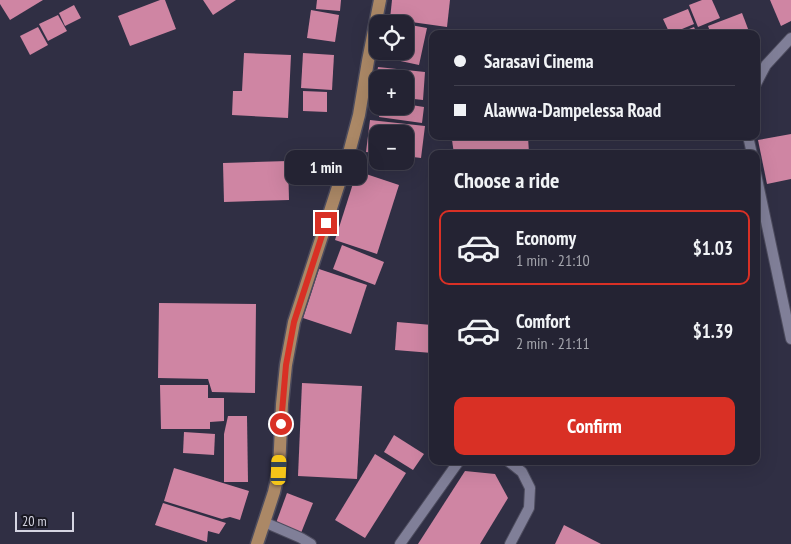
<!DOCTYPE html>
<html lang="en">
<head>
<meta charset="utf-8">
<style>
	body { margin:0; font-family:"PT Sans Narrow",sans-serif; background:#302f3f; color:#f1f3f6; height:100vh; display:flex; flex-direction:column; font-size:19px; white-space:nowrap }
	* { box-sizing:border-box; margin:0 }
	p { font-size:16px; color:#a3a4ac }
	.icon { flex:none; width:28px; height:28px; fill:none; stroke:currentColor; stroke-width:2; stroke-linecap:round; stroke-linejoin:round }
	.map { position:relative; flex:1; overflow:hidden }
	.sheet { position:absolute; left:429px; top:150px; width:331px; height:315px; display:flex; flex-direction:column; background:#242333; border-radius:10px; box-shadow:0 5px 20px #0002,0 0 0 1px #41404e }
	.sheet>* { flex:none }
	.hud { position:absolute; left:429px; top:30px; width:331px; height:110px; border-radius:10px; box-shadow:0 5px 20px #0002,0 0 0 1px #41404e; display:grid; align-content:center; height:110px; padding:0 25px; background:#242333 }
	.buttons { position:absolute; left:369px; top:15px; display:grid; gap:10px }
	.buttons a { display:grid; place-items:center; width:45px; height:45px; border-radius:10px; background:#242333; box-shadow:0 5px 20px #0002,0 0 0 1px #41404e; font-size:25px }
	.scale { position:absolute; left:15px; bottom:12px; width:59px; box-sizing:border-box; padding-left:5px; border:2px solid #d6d6e3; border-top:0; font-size:14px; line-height:18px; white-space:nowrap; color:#d6d6e3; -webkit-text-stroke:4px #191822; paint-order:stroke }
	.end { position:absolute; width:22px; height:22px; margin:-11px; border:6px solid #d93025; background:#fff; box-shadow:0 0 0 2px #fff }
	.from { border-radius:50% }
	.bubble { position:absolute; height:35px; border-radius:10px; background:#242333; box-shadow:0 5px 20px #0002,0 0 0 1px #41404e; font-size:16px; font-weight:600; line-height:35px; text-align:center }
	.car { position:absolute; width:15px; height:30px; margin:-15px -8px; border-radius:6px; box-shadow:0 0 4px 1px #0007; background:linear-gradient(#f5c518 24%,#345 0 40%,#f5c518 0 76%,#345 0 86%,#f5c518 0) }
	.hud b { display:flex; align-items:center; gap:18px; height:48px; font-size:19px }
	.hud b+b { border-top:1px solid #41404e }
	.hud i { width:12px; height:12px; background:#f1f3f6 }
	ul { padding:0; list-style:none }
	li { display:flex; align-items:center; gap:15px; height:75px; margin:0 10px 8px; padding:0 15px; border:2px solid transparent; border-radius:10px }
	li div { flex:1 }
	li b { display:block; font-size:19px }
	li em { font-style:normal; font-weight:600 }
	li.active { border-color:#d93025 }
	li>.icon { width:45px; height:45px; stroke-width:1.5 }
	h2 { padding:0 25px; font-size:22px; line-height:60px }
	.primary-button { display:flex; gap:10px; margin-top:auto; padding:10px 25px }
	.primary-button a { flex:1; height:58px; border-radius:10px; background:#d93025; color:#fff; font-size:20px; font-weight:600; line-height:58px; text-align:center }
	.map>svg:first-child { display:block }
	.building { fill:#cf85a3 }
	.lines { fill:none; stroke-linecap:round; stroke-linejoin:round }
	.service-casing { stroke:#4d4c5e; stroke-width:12 }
	.minor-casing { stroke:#4d4c5e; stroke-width:12 }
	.primary-casing { stroke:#4d4c5e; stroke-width:15 }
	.service { stroke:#807f98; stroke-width:10 }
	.minor { stroke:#807f98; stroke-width:10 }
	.primary { stroke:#ab8866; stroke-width:12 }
	.route { stroke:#d93025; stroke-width:6 }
</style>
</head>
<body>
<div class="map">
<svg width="791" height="544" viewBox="0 0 791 544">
	<rect width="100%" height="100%" fill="#302f44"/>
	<!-- building -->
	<g class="building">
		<polygon points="0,0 43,0 10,20 0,4"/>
		<polygon points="160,0 165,0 176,29 130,46 118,16"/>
		<polygon points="203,0 236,0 213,15"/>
		<polygon points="317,0 341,0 340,11 316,9"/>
		<polygon points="392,0 450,0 447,27 390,19"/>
		<polygon points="702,0 712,0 720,18 698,27 689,5"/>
		<polygon points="770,0 791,0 791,21 781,26"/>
		<polygon points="74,5 81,18 65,26 59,13"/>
		<polygon points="688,9 694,24 670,34 663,19"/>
		<polygon points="311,10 339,15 335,42 307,38"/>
		<polygon points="742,13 750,34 711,34 708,26"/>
		<polygon points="58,15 67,31 48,41 39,24"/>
		<polygon points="405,24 427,28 419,65 382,57 383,51 405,51"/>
		<polygon points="38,27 48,45 30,55 20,36"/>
		<polygon points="694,27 697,34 677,34"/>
		<polygon points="244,53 291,55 288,118 232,115 233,91 242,91"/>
		<polygon points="303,53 334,55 332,90 301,88"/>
		<polygon points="378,67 425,72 423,100 405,98 405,79 376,79"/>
		<polygon points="376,82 378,82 378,95 375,95"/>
		<polygon points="303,91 327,92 327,112 303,111"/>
		<polygon points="405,104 424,107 422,123 379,117 381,106 405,106"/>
		<polygon points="370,120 425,126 421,158 405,156 405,134 378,134 378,153 366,152"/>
		<polygon points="791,134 791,179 767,184 758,140"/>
		<polygon points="486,136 528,136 529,154 454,154 452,140"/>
		<polygon points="288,161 289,200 224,202 223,163"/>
		<polygon points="357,171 399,185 377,254 335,240"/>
		<polygon points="342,245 384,262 375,285 333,269"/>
		<polygon points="319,269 367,285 351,334 303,318"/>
		<polygon points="159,303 256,304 255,393 212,392 208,379 158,378"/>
		<polygon points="397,322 432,325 432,353 395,350"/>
		<polygon points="302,383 362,386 357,479 298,476"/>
		<polygon points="160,385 208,385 208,398 224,398 224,421 210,422 210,429 161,429"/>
		<polygon points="228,416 247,416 248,482 224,482 224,434"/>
		<polygon points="184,432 215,434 214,455 183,453"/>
		<polygon points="394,435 424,454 413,470 384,452"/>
		<polygon points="375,454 406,473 365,538 335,520"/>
		<polygon points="174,468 249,491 240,520 230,517 222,519 164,501"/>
		<polygon points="465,471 495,474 508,498 480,544 418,544"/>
		<polygon points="287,493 313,503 301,533 276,523"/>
		<polygon points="163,503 226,523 219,534 208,531 207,542 155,525"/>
		<polygon points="564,525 601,544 555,544"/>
	</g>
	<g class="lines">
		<defs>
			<g id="service">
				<polyline points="508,461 522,472 530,488 529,508 510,544"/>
				<polyline points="400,544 459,461"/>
			</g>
			<g id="minor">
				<polyline points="756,84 766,65 791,38"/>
				<polyline points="748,136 752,154"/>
				<polyline points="756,174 791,339"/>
				<polyline points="264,522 301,538 311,544"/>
			</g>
			<polyline id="primary" points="257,544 274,492 279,470 282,404 286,365 294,322 349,153 359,115 368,61 380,0"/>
		</defs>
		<!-- service casing -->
		<use href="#service" class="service-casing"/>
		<!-- minor casing -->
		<use href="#minor" class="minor-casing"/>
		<!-- primary casing -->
		<use href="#primary" class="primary-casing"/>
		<!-- service -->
		<use href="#service" class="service"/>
		<!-- minor -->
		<use href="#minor" class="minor"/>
		<!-- primary -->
		<use href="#primary" class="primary"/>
	</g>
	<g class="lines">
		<!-- route -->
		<polyline class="route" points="281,424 286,365 294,322 326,223"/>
	</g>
</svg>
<div class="buttons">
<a><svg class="icon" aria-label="locate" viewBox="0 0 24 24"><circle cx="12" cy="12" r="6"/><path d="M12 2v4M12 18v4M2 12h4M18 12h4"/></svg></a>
<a>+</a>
<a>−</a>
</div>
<div class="scale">20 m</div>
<i class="end from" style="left:281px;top:424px"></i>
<i class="end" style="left:326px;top:223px"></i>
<div class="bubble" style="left:285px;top:150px;width:82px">1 min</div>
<i class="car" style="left:279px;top:470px;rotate:2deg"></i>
<div class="hud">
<b><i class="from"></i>Sarasavi Cinema</b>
<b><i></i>Alawwa-Dampelessa Road</b>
</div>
<section class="sheet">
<h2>Choose a ride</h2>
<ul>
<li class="active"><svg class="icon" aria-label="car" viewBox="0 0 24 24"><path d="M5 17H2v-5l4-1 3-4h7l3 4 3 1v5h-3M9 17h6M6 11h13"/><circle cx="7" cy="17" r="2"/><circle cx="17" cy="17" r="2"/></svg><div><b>Economy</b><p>1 min · 21:10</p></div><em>$1.03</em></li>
<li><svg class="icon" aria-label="car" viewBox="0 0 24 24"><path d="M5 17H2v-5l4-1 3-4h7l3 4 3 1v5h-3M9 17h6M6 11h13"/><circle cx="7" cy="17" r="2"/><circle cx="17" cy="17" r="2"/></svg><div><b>Comfort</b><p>2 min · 21:11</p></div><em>$1.39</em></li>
</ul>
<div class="primary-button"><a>Confirm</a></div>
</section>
</div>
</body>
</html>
